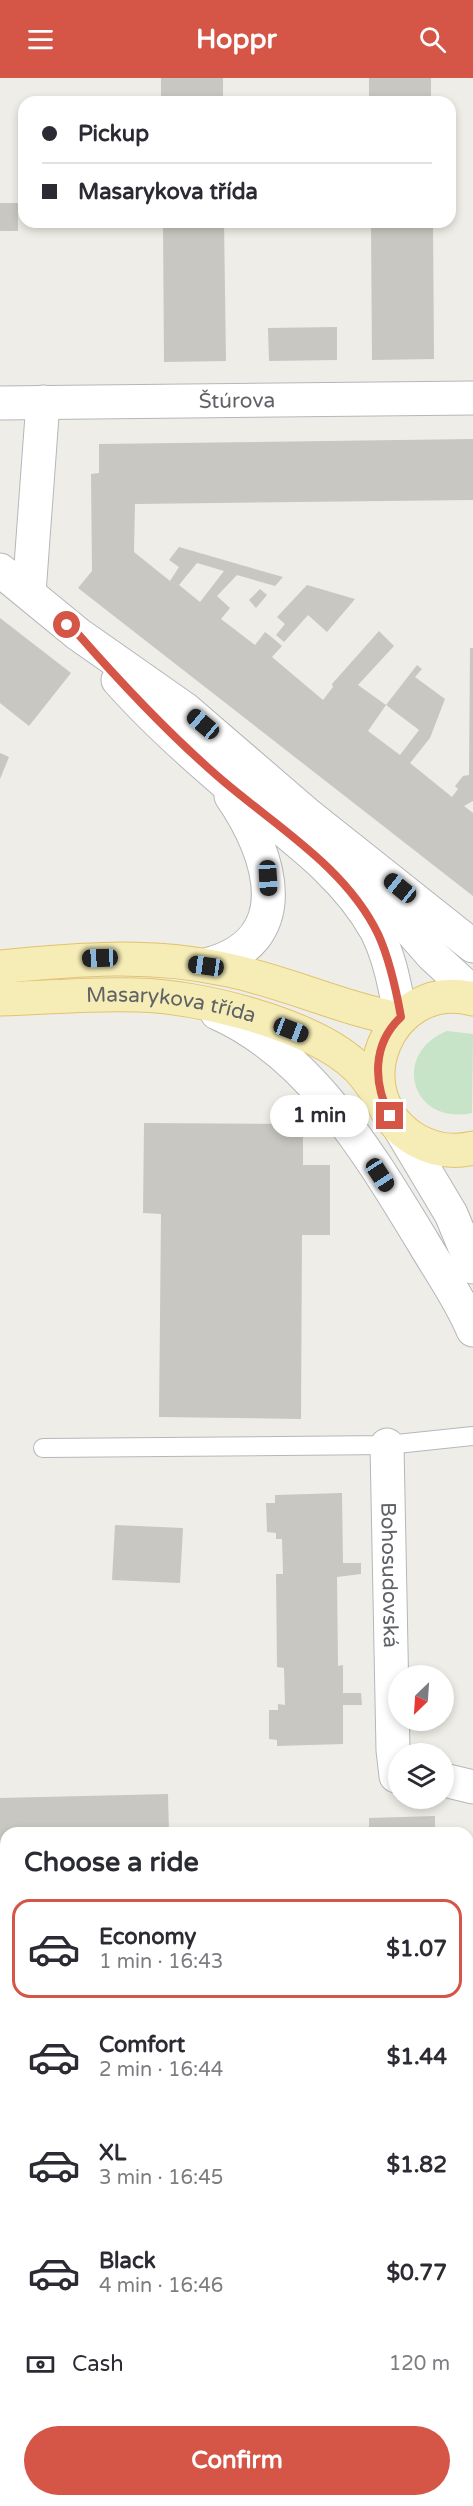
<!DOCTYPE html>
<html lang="en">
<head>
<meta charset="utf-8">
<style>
	body { margin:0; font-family:"Varela Round",sans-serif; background:#f2f2f3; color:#2b2b33; height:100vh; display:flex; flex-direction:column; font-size:22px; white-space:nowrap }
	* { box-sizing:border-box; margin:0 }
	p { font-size:20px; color:#7c7c81 }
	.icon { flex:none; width:33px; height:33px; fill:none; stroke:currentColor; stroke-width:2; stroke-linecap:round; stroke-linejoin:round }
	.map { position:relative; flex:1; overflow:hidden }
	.drawer { position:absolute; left:0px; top:1749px; width:474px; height:680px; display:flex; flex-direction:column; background:#fff; border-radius:18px 18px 0 0; box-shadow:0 3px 9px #0003 }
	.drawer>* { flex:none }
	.banner { position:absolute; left:18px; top:18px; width:438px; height:132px; border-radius:18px; box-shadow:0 3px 9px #0003; display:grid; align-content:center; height:132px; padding:0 24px; background:#fff }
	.needle { width:39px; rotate:205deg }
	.tools { position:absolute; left:388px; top:1587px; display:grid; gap:12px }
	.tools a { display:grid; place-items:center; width:66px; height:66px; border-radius:50%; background:#fff; box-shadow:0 3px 9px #0003; font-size:30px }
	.end { position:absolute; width:27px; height:27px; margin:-14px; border:8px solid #d55547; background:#fff; box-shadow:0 0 0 3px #fff }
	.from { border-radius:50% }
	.bubble { position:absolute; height:42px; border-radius:21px; background:#fff; box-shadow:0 3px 9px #0003; font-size:20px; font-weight:800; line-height:42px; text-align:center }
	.car { position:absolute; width:18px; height:36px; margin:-18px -9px; border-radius:8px; box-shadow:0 0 4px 2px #0007; background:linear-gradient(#222 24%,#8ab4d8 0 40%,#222 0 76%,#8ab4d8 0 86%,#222 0) }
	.banner b { display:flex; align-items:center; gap:21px; height:57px; font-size:22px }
	.banner b+b { border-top:2px solid #e1e1e2 }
	.banner i { width:15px; height:15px; background:#2b2b33 }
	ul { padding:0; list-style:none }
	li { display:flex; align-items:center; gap:18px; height:99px; margin:0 12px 9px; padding:0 12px; border:3px solid transparent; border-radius:18px }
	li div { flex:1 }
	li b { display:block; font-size:22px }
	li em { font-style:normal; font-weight:800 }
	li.on { border-color:#d55547 }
	li>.icon { width:54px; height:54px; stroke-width:1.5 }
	h2 { padding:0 24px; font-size:27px; line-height:72px }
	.pay { display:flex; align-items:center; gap:15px; height:66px; padding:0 24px; font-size:22px }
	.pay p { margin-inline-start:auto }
	.action { display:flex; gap:12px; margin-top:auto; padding:12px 24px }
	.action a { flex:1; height:69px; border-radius:36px; background:#d55547; color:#fff; font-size:24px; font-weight:800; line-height:69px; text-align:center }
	header { display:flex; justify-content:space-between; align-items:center; height:78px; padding:0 24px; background:#d55547; color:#fff; font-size:27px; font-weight:800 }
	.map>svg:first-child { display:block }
	.green { fill:#c7e3c8 }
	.building { fill:#c8c7c2; fill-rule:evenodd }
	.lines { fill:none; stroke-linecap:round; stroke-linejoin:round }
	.lane-casing { stroke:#b4b7ba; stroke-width:20 }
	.street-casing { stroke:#b4b7ba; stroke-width:35 }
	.secondary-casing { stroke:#b3b6ba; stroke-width:35 }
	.primary-casing { stroke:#e1c36e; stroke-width:35 }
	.lane { stroke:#fff; stroke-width:18 }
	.street { stroke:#fff; stroke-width:33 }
	.secondary { stroke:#fff; stroke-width:33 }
	.primary { stroke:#f6edb6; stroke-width:33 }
	.route { stroke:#d55547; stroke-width:8 }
	.labels { text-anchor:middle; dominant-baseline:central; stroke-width:4.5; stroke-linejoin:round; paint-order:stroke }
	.street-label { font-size:21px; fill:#5f6266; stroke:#fff }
</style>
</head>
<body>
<header><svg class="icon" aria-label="menu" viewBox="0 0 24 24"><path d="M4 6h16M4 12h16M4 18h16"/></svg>Hoppr<svg class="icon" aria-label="search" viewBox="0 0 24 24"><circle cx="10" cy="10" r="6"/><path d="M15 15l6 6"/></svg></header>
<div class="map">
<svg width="473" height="2428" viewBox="0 0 473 2428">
	<rect width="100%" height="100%" fill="#efede7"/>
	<!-- green -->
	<path class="green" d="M447,953L473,956L472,1035C412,1048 390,976 447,953Z"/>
	<!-- building -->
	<g class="building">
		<rect x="161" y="0" width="62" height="24"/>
		<rect x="369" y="0" width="62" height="24"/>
		<rect x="0" y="125" width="18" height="28"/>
		<polygon points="163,144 224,144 226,283 164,284"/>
		<polygon points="371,144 433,144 434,281 372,282"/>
		<polygon points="337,249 337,282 269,283 268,250"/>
		<path d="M473,361V422L135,426L134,474L170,503L179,489L169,482L179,469L283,499L275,508L237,497L217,518L230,530L221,541L255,567L265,554L274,561L282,568L272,579L323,622L333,609L332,606L379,553L394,568L358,607L386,627L368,653L400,677L419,652L386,627L417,587L422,591L415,599L445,621L430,660L410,685L452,719L458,711L455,708L463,698L469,697L470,570H473V723L464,728L473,735V818L78,510L92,493L91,396L99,395V366ZM197,485L224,493L200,524L179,507Z"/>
		<polygon points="307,507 355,521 327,554 308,537 284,564 276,557 285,546 277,539"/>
		<polygon points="260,511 267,517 256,530 249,522"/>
		<polygon points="0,540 71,595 29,648 0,625"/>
		<polygon points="0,675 9,679 0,701"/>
		<polygon points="144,1045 303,1046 303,1087 330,1087 330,1157 302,1157 301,1341 159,1339 161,1136 143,1135"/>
		<polygon points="342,1415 343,1485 361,1485 361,1496 337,1499 338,1588 343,1587 343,1615 361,1615 362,1627 343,1627 343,1666 277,1668 277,1662 269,1661 269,1632 278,1632 278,1626 285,1627 284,1590 277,1589 276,1496 283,1496 282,1461 276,1461 276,1455 267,1454 266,1425 275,1425 275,1417"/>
		<polygon points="115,1447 183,1450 180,1505 112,1502"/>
		<polygon points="168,1716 169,1755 6,1755 6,2215 0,2216 0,1720"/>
		<polygon points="435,1738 435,1755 369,1755 369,1740"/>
		<polygon points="6,2413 6,2422 101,2422 90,2428 0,2428 0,2416"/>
	</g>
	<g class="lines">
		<defs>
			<g id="lane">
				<polyline points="43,1370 387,1367 473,1358"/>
				<polyline points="468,2255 473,2255"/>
				<polyline points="0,2352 6,2349"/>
				<polyline points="307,2422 309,2428"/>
			</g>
			<g id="street">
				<path id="s1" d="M0,325L473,320"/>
				<polyline points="29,515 43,324"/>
				<path id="s2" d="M387,1367L393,1672L396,1698H399"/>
				<polyline points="444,1702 473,1709"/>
				<polyline points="468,2332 473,2326"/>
				<polyline points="346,2428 354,2422"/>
			</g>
			<g id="secondary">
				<polyline points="0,492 78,556 185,631 308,737 473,868"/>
				<path d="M118,602C155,644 198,682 241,718C290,758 345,796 376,852C390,879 395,910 401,939"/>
				<polyline points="365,801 433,878 473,915"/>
				<path d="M206,887C298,864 272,777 231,718"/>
				<path d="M217,935C312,977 371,1079 423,1164C440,1193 460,1221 473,1252"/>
				<polyline points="399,1049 451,1136 473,1189"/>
			</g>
			<g id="primary">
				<path d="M0,889C77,881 151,875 228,892C286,904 340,930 399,941"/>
				<path id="s3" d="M0,921C46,920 92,915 138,917C198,918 312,946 357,989C368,1000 376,1013 384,1026"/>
				<path d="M473,921C388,899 340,1017 416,1062C434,1072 453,1075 473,1070"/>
			</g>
		</defs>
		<!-- lane casing -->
		<use href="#lane" class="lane-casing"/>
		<!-- street casing -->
		<use href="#street" class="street-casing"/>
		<!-- secondary casing -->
		<use href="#secondary" class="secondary-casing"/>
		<!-- primary casing -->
		<use href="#primary" class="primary-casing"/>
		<!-- lane -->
		<use href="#lane" class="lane"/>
		<!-- street -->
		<use href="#street" class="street"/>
		<!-- secondary -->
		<use href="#secondary" class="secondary"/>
		<!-- primary -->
		<use href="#primary" class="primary"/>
	</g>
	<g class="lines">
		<!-- route -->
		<path class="route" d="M67,547L78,556C121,605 165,652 214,695C270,745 345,787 378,856C390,882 396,911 401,939C372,966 373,1005 390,1038"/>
	</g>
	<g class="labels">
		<!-- street labels -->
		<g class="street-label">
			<text stroke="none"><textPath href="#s1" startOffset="237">Štúrova</textPath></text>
			<text stroke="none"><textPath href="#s3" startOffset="172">Masarykova třída</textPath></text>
			<text stroke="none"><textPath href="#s2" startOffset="130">Bohosudovská</textPath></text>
		</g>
	</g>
</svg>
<div class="tools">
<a><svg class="needle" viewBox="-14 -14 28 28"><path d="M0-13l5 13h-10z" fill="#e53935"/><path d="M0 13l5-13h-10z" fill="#7c7c81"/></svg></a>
<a><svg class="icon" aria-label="layers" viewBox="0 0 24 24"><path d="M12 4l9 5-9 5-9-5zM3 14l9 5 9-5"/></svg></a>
</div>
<i class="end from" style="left:67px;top:547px"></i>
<i class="end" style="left:390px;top:1038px"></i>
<div class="bubble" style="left:270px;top:1017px;width:99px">1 min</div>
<i class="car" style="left:203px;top:646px;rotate:310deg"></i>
<i class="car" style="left:268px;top:800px;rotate:177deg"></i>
<i class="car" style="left:400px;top:810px;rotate:309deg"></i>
<i class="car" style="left:100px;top:880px;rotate:268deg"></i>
<i class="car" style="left:206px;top:888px;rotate:278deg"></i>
<i class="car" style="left:291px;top:952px;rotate:111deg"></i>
<i class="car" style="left:380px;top:1097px;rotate:147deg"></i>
<div class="banner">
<b><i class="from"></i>Pickup</b>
<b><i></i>Masarykova třída</b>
</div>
<section class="drawer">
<h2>Choose a ride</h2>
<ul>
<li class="on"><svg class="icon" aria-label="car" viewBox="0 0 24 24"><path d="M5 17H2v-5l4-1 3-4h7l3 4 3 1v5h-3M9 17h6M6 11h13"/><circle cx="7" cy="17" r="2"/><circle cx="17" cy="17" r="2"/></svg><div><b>Economy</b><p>1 min · 16:43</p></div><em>$1.07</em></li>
<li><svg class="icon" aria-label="car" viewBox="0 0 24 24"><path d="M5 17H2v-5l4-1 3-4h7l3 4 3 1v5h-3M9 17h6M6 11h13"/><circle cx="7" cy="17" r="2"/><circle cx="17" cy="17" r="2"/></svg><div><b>Comfort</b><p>2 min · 16:44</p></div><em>$1.44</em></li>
<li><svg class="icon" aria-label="car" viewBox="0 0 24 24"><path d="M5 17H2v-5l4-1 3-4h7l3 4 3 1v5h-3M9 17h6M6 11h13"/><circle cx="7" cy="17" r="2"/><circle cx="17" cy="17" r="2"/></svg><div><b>XL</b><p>3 min · 16:45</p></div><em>$1.82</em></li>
<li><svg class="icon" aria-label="car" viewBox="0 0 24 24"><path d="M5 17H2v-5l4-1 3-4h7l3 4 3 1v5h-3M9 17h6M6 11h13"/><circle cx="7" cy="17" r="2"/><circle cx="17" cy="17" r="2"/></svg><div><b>Black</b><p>4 min · 16:46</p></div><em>$0.77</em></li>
</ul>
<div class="pay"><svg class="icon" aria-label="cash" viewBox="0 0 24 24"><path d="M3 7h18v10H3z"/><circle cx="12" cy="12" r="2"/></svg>Cash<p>120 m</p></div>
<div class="action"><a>Confirm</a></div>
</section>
</div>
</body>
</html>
